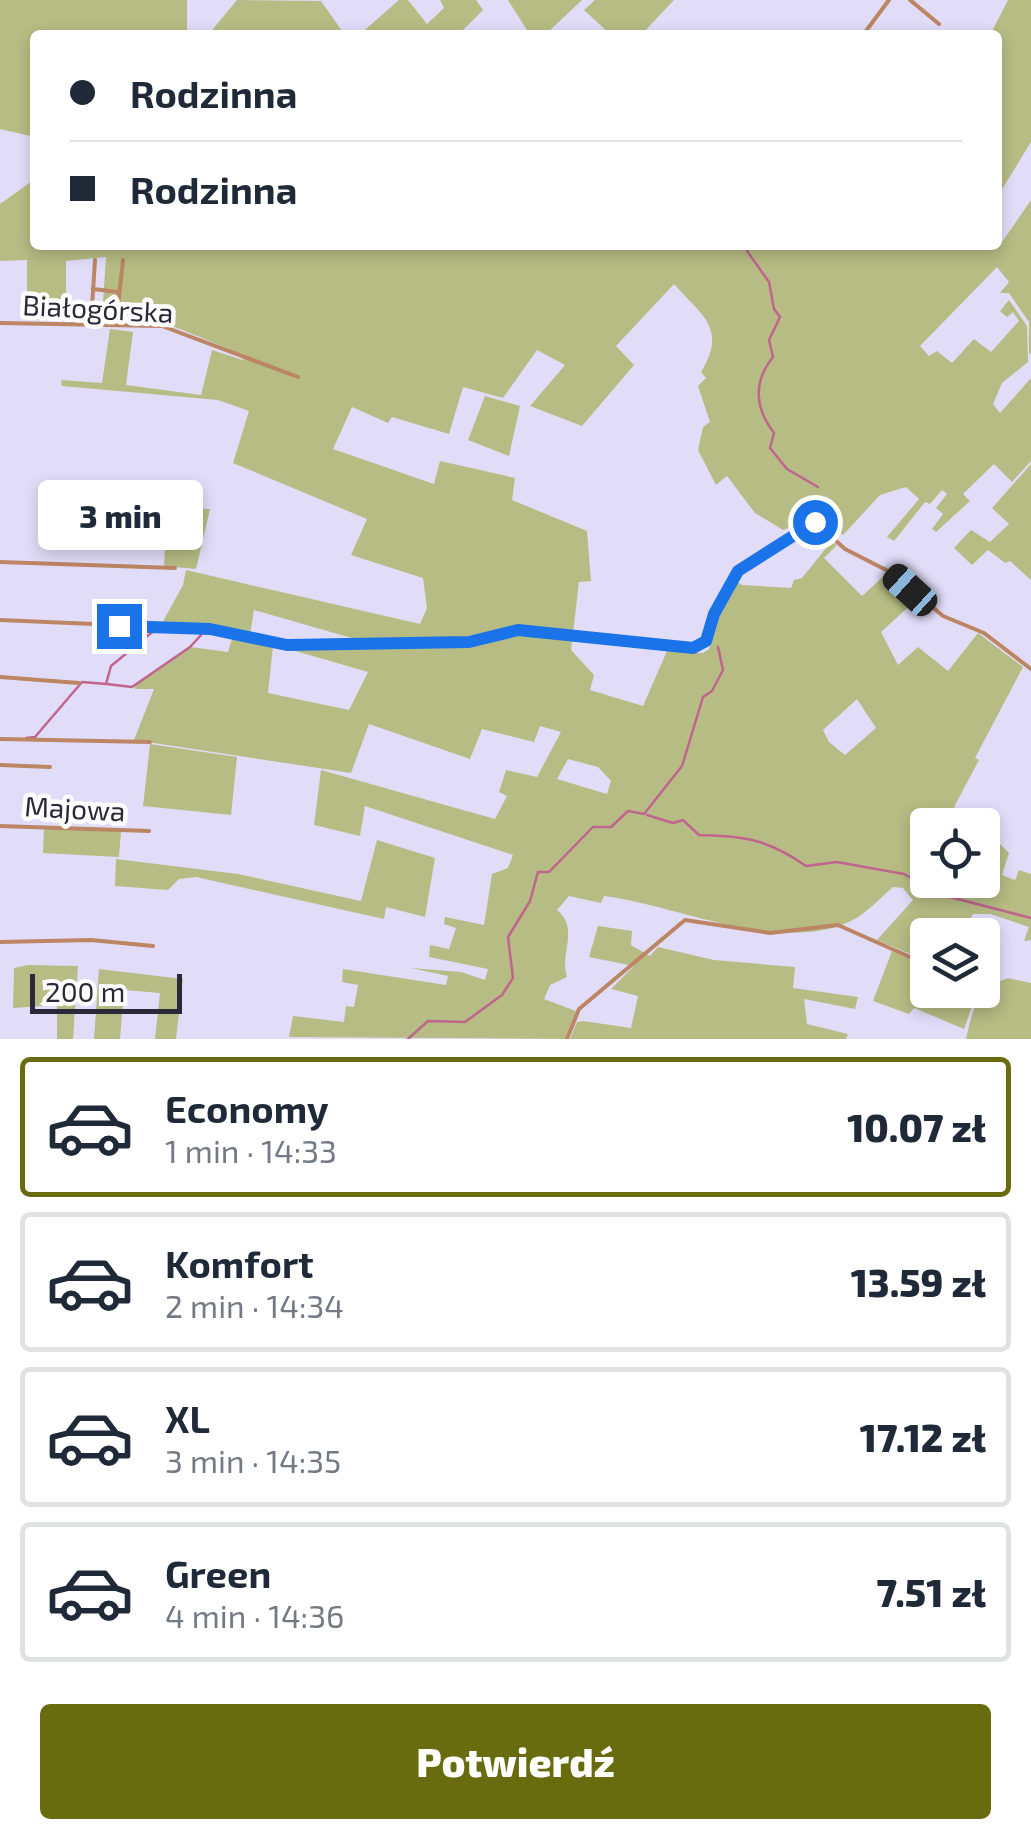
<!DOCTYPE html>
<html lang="pl">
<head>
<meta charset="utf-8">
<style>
	body { margin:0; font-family:"Exo 2",sans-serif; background:#f2f2f3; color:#1f2937; height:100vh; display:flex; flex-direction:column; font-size:38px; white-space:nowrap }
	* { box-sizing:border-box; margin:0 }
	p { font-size:32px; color:#747a83 }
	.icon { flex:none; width:55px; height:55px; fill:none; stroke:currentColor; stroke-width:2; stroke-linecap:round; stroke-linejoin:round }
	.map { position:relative; height:1039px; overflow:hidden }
	.drawer { display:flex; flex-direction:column; background:#fff; flex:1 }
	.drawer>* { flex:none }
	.guide { position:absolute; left:30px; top:30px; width:972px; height:220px; border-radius:10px; box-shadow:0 5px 15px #0003; display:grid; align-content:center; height:220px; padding:0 40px; background:#fff }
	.buttons { position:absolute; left:910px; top:808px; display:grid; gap:20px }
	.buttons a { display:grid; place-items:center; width:90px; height:90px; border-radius:10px; background:#fff; box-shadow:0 5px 15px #0003; font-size:50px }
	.scale { position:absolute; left:30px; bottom:25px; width:152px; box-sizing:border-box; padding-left:10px; border:5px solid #2b2839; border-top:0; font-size:28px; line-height:35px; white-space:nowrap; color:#2b2839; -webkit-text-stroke:8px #fff; paint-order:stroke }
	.end { position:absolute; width:45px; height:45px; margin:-22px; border:12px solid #1a73e8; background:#fff; box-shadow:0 0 0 5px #fff }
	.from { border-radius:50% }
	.bubble { position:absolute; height:70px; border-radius:10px; background:#fff; box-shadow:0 5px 15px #0003; font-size:32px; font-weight:800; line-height:70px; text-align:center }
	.car { position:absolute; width:30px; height:60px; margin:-30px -15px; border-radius:12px; box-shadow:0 0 8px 2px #0007; background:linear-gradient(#222 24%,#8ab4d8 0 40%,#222 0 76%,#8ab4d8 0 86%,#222 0) }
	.guide b { display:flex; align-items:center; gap:35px; height:95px; font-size:38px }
	.guide b+b { border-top:2px solid #e0e1e3 }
	.guide i { width:25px; height:25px; background:#1f2937 }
	ul { padding:18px 0 0; list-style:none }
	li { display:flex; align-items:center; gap:30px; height:140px; margin:0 20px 15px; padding:0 20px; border:5px solid #e0e1e3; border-radius:10px }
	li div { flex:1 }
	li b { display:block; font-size:38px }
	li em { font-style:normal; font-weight:800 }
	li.current { border-color:#686c0f }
	li>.icon { width:90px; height:90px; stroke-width:1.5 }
	.cta { display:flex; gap:20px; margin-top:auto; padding:20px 40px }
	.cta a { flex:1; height:115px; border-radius:10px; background:#686c0f; color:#fff; font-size:40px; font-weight:800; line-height:115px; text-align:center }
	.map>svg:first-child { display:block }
	.green { fill:#b7bc84; fill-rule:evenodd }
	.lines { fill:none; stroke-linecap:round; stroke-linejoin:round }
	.stream { stroke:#bf658e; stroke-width:2.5 }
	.street { stroke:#bc8563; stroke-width:4 }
	.route { stroke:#1a73e8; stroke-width:12 }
	.labels { text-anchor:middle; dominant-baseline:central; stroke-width:9; stroke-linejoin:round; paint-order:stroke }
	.street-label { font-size:28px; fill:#2b2839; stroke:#fff }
</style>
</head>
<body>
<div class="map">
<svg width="1031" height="1039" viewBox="0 0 1031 1039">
	<rect width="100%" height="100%" fill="#e1ddf9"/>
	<!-- green -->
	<g class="green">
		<polygon points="0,0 187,0 187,35 35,35 35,137 0,129"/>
		<polygon points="237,0 321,1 345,35 208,35"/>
		<polygon points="399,0 408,0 427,24 444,8 440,0 476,0 483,10 458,35 359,35"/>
		<polygon points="508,0 582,0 545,35 530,35"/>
		<polygon points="595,0 674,0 641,35 611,35 584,10"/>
		<polygon points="1008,0 1031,0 1031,142 998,196 998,35 990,35"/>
		<path d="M35,179V245L998,248L1031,200V352L1029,355V322L1009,293H1000L1009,282L997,267L920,346L929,356L937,351L952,363L974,339L991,352L1019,321L1013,312L1007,317L1000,311L1009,300L1027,326L1028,362L1002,383L993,404L1000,413L1031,378V461L1012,482L994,464L963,494L970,501L936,532L932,529L943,514L936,508L947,494L942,490L930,504L925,502L894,541L887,537L919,499L906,487L880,495L843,535L817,517L783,530L755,513L727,476L716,485L698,450L703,427L710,422L698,386L706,378L701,372C728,328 701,315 674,284L616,346L634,365L582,426L530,406L565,365L537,350L503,398L463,387L449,434L392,417L388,423L352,407L333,449L434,484L440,461L515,478L512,500L587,531L591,581L579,582L571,650L594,675L590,690L643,706L667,651L703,653L709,649L723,600L736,581L742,585L791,588L794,580L802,578L831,542L837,545L824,558L862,596L887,573L917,599L881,632L898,665L918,647L948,671L978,633L1023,667L975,758L979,760L954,807L971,818L965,825H928V880H982L985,829L1009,853L1002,875L1015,880L1019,870L1031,874V940L1024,941L1029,927L990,914H973L962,935H928L927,961L877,940L913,900L903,888L893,887C880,898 866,914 851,921C779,955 677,905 604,896L601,903L569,896L557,910C580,929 559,953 567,977L550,985L544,999L576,1011L565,1039L289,1037L293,1016L344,1022L346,1006L354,1007L358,985L342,982L343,969L446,985L448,976L411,968L461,972L485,980L488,969L429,957L430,945L449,949L456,928L444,924L445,917L484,925L492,874L508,868L513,855L365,806L360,836L314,825L321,770L495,819L507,796L499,792L506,770L537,777L561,732L540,726L534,742L482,729L470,759L369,724L351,773L134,740L154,689H135V685L191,647L228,652L233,636L273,646L268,693L349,710L368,672L285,648L418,643L362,641L254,610L250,635L214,626L160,627L183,585L186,570L420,624L427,608L423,578L351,555L367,519L233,463L249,411L218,400L62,386L61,380L102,383L110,329L133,332L126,385L201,395L212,350L243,360L244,355L175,327L102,317L106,257L66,261V320H27V260L0,261V204ZM857,699L876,728L845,755L829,742L823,730ZM568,759L598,767L611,781L607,794L557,779Z"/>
		<polygon points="485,396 520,406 509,456 468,440"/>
		<polygon points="1031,464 1031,580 1010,561 1005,563 988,550 972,565 954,548 971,530 990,542 1009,524 992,508"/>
		<polygon points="167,507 210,509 196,569 164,566 166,526 162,535 130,536 133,509"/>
		<polygon points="150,744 237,757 231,815 143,806"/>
		<polygon points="44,827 121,831 119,857 43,853"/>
		<polygon points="377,840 435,858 425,917 386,907 384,919 196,877 179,879 168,890 115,886 116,859 238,874 361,901"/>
		<polygon points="598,926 632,931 631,945 650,956 658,947 714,960 795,967 793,988 858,997 855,1009 804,999 807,1024 848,1034 846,1039 570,1039 577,1022 583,1021 631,1028 638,996 611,989 634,966 589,957"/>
		<polygon points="892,951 927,967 928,990 978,990 964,1029 914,1008 909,1014 873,1001"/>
		<polygon points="28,965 78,966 73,1039 57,1039 57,1005 13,1008 14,968"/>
		<polygon points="99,969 183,979 176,1039 155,1039 160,993 124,990 120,1039 94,1039"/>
		<path d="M1008,978L1031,983V1039H966C973,1008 977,989 1008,978Z"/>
	</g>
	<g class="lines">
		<!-- stream -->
		<g class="stream">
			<path d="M749,245L747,251L769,282L774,309L780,317L769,340L773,357C753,382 755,408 774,433L770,448L787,469L818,487"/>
			<polyline points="107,684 132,687 190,647 202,634"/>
			<polyline points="26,738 35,737 82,682 106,684 111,666 156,629"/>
			<path d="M647,815L673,823L683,820L699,835C744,836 767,839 806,866L837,862L904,874L942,895L1031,918"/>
			<polyline points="408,1039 428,1021 465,1022 502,995 513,978 508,937 530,901 538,872 549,872 593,827 611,827 628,811 644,814 682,766 703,697 712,691 723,670 718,647"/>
		</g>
		<!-- street -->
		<g class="street">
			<polyline points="910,0 939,24"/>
			<polyline points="863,35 889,0"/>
			<polyline points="93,289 118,292"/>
			<polyline points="92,307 95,260"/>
			<polyline points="0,323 162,326 298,377"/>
			<polyline points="116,324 123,260"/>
			<polyline points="0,562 175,568"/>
			<polyline points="0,620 210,629 287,645 469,642 517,630 693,649 706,641 714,614 739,571 815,522 845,549 892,573 943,616 984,633 1031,669"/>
			<polyline points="0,677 79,683"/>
			<polyline points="0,739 150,742"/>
			<polyline points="0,765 50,767"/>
			<polyline points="0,826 149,831"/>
			<polyline points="0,942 91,940 153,946"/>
			<polyline points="567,1039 579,1009 685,920 770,933 838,925 928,965"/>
		</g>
	</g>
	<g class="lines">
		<!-- route -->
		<polyline class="route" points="119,626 210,629 287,645 469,642 518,630 693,648 706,641 714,614 738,571 815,522"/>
	</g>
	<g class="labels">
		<!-- street labels -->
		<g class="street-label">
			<text transform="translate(98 308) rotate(3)">Białogórska</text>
			<text transform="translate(75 808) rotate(3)">Majowa</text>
		</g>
	</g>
</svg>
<div class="buttons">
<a><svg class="icon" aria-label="locate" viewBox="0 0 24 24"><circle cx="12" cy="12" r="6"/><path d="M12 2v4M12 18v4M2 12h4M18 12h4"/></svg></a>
<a><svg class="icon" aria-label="layers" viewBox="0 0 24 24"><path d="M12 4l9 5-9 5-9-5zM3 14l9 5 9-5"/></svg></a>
</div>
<div class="scale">200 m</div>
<i class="end from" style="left:815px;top:522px"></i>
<i class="end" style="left:119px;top:626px"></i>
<div class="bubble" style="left:38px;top:480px;width:165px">3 min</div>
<i class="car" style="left:910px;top:590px;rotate:312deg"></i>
<div class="guide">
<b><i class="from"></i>Rodzinna</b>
<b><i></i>Rodzinna</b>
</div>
</div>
<section class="drawer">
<ul>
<li class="current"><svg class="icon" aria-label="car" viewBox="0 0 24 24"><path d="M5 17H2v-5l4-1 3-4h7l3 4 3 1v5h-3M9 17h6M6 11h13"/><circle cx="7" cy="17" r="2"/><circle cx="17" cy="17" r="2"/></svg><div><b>Economy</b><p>1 min · 14:33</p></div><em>10.07 zł</em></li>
<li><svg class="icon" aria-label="car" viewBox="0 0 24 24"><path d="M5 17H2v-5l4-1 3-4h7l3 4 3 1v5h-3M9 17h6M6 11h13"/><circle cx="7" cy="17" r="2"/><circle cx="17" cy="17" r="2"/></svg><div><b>Komfort</b><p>2 min · 14:34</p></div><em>13.59 zł</em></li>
<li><svg class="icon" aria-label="car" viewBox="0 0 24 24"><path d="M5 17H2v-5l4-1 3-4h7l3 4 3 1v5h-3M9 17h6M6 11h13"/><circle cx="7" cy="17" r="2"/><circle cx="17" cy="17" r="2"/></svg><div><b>XL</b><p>3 min · 14:35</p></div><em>17.12 zł</em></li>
<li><svg class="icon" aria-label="car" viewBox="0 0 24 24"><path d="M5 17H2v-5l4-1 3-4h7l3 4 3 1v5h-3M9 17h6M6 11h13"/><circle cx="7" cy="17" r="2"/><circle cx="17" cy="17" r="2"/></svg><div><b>Green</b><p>4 min · 14:36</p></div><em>7.51 zł</em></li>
</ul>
<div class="cta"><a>Potwierdź</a></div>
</section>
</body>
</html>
